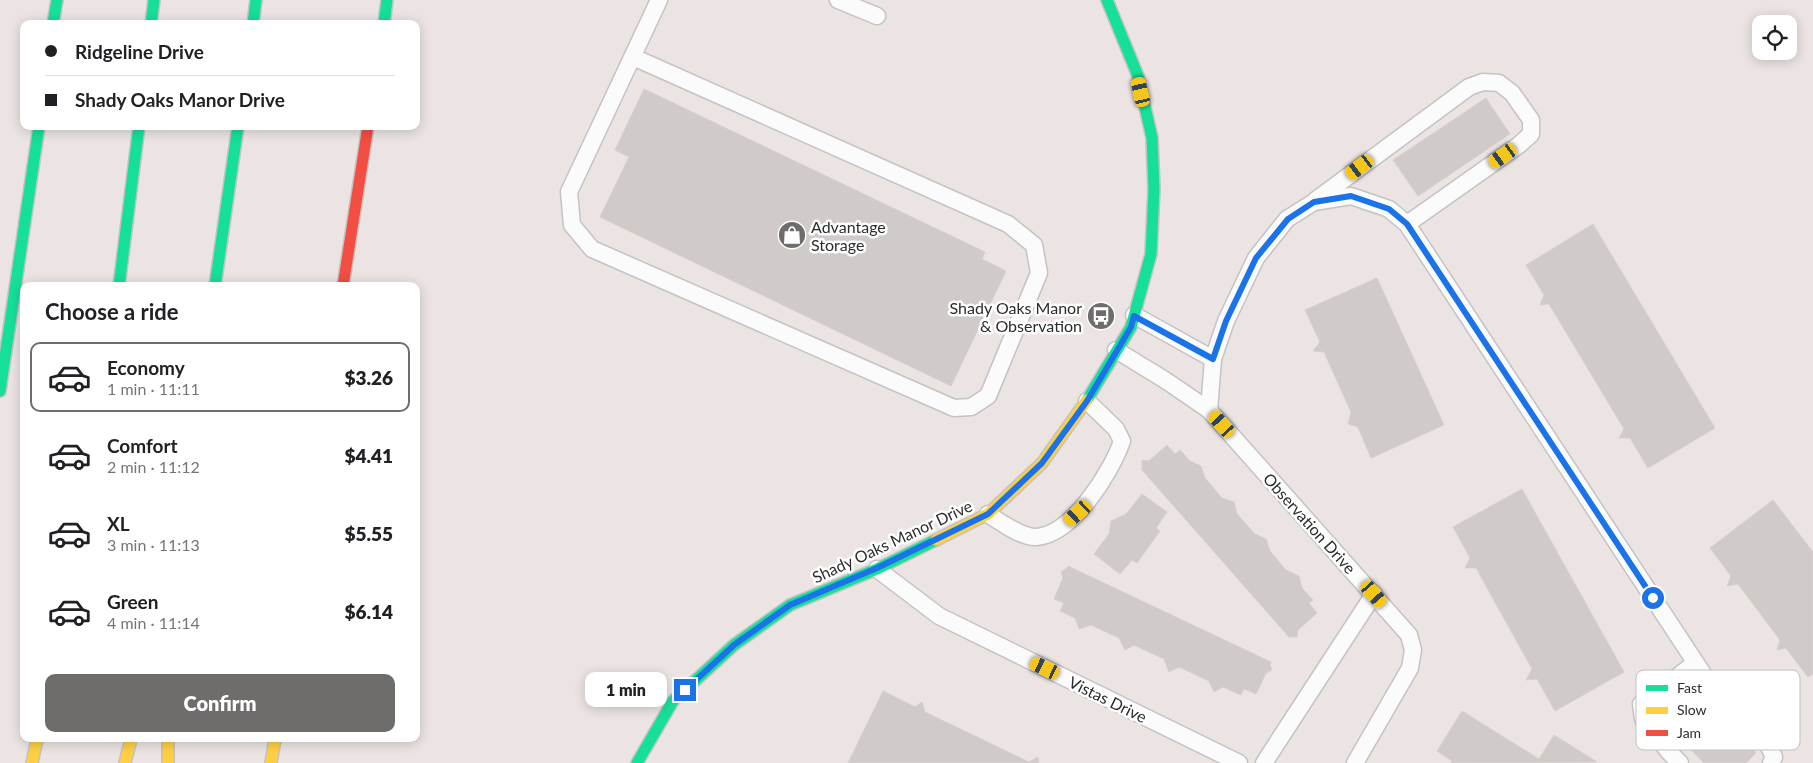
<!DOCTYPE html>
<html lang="en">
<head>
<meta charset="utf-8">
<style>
	body { margin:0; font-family:Lato,sans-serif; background:#f2f2f2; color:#202124; height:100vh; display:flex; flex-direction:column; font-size:19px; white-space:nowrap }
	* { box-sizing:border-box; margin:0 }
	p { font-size:16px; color:#757577 }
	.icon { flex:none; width:28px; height:28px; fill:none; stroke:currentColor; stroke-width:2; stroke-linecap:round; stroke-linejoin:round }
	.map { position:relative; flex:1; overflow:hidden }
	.panel { position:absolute; left:20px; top:282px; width:400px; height:460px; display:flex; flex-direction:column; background:#fff; border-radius:10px; box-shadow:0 2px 12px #0003 }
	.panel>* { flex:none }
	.hud { position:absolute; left:20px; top:20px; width:400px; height:110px; border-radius:10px; box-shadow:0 2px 12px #0003; display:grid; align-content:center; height:110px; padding:0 25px; background:#fff }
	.fabs { position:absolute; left:1752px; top:15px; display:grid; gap:10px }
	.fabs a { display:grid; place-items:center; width:45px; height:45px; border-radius:10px; background:#fff; box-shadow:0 2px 12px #0003; font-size:25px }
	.end { position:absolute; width:22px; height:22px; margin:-11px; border:6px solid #1a73e8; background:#fff; box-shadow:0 0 0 2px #fff }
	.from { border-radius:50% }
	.bubble { position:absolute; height:35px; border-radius:10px; background:#fff; box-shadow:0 2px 12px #0003; font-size:16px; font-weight:800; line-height:35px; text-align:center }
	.car { position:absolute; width:15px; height:30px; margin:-15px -8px; border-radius:6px; box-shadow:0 0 4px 1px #0007; background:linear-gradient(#f5c518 24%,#345 0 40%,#f5c518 0 76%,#345 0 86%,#f5c518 0) }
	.hud b { display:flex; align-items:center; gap:18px; height:48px; font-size:19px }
	.hud b+b { border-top:1px solid #e0e0e0 }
	.hud i { width:12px; height:12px; background:#202124 }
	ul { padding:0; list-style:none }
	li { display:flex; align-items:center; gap:15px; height:70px; margin:0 10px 8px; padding:0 15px; border:2px solid transparent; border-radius:10px }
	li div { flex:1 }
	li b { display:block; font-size:19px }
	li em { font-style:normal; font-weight:800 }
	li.on { border-color:#6f6c6c }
	li>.icon { width:45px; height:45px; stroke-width:1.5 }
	h2 { padding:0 25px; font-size:22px; line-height:60px }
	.cta { display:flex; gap:10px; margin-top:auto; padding:10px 25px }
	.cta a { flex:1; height:58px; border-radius:10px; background:#6f6c6c; color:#fff; font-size:20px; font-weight:800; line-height:58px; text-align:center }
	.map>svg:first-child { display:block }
	.building { fill:#d0cbc9; stroke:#d6d0ce }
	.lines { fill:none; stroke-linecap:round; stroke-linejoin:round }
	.lane-casing { stroke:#c4c3c4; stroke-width:19 }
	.fast-casing { stroke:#c4c3c4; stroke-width:14 }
	.slow-casing { stroke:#c4c3c4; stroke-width:14 }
	.jam-casing { stroke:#c4c3c4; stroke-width:14 }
	.lane { stroke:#fcfbfb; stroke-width:16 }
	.fast { stroke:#16e098; stroke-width:11 }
	.slow { stroke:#ffcf43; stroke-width:11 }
	.jam { stroke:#f24e42; stroke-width:11 }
	.route { stroke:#1a73e8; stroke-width:6 }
	.labels { text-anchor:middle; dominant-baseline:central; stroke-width:5; stroke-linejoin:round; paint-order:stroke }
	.poi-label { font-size:16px; fill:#2c2c2c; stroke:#fff; text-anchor:start }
	.street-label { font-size:16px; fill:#2c2c2c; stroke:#fff }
	.key { fill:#fff; stroke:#c0c0c0; stroke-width:1 }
	.key-label { font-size:14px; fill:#2c2c2c }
</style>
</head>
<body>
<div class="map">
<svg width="1813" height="763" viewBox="0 0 1813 763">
	<rect width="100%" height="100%" fill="#ebe4e2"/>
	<!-- building -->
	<g class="building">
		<polygon points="644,89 985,252 982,259 1006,271 951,386 600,217 629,157 615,150"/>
		<polygon points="1486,98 1510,134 1418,196 1393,160"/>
		<polygon points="1593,224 1715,428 1648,468 1630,438 1619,438 1624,429 1549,304 1540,305 1544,295 1526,265"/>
		<polygon points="1377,278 1444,425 1371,458 1358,427 1348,424 1351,412 1324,352 1313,351 1320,342 1305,310"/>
		<polygon points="1167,445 1175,454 1180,450 1190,461 1201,466 1205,478 1222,498 1234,502 1237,514 1255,534 1266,539 1270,551 1286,570 1299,576 1302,588 1313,600 1309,603 1317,613 1298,630 1297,637 1289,637 1142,470 1142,460 1149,461"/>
		<polygon points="1522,489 1624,672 1555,711 1537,679 1526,680 1532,669 1476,568 1465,568 1470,558 1453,527"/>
		<polygon points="1142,494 1167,512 1156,528 1160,531 1137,563 1132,560 1120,574 1094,554 1109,534 1111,521 1126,514"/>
		<polygon points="1773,500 1813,552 1813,674 1808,677 1786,648 1777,650 1780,640 1738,584 1727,586 1731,576 1710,548"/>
		<polygon points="1068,566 1271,662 1270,665 1272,670 1266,673 1256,694 1244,689 1241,695 1223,687 1214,692 1209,681 1179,667 1169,672 1164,659 1134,645 1125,650 1119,638 1091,625 1079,629 1075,618 1060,611 1064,603 1054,599 1063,578 1061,572 1067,568"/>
		<polygon points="1692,689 1756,753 1746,763 1704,763 1658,716 1665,709 1668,712"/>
		<polygon points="883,691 915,707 922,702 925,712 1029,762 1038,757 1039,763 848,763"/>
		<polygon points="1462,711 1539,759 1554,735 1597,762 1451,763 1452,761 1437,751"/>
	</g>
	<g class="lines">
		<defs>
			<g id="lane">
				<polyline points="838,0 877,16"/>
				<polyline points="633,57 1008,224 1034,245 1039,273 988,396 971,407 954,408 592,249 572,225 569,192 659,0"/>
				<polyline points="1316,200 1469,87 1483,82 1499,83 1512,93 1531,120 1531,134 1519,145 1407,224"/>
				<polyline points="1134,315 1213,359"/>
				<polyline points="1116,350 1165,380 1209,410 1409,635 1413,650 1410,668 1355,763"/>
				<polyline points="1209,410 1213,359 1226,321 1256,258 1287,219 1314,202 1351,196 1389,209 1407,224 1709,683 1758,725 1774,757 1771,763"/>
				<path d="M988,514C999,521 1022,538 1036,537C1072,535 1111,473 1122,441L1116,429L1087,401"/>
				<polyline points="877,569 939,616 1239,763"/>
				<polyline points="1264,763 1374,594"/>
				<polyline points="1680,763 1669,752 1643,719 1641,704 1695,663"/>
			</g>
			<g id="fast">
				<polyline points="53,24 57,0"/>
				<polyline points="151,24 154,0"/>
				<polyline points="253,24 256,0"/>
				<polyline points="384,24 387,0"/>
				<polyline points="119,286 139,126"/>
				<polyline points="215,286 238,126"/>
				<polyline points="0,391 39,126"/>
				<polyline points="1087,400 1131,327 1151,254 1154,189 1152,138 1138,76 1107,0"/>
				<polyline points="637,763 673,701 734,645 790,605 877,569 936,540"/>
			</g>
			<g id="slow">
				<polyline points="936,540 988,514 1042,463 1087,400"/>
				<polyline points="168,739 168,763"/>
				<polyline points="32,763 37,739"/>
				<polyline points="125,763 131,739"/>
				<polyline points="271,763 275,739"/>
			</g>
			<polyline id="jam" points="343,286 368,126"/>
		</defs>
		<!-- lane casing -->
		<use href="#lane" class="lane-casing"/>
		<!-- fast casing -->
		<use href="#fast" class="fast-casing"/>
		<!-- slow casing -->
		<use href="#slow" class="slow-casing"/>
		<!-- jam casing -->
		<use href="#jam" class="jam-casing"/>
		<!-- lane -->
		<use href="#lane" class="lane"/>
		<!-- fast -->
		<use href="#fast" class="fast"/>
		<!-- slow -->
		<use href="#slow" class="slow"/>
		<!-- jam -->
		<use href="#jam" class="jam"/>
	</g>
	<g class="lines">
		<!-- route -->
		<polyline class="route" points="685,690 734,645 790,605 877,568 988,514 1042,463 1087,401 1131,327 1134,316 1213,359 1226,321 1256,258 1288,219 1314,202 1351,196 1389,209 1407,224 1653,598"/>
	</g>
	<!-- icons -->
	<defs>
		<symbol id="shop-disc" viewBox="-11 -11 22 22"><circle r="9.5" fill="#6f6c6c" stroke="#fff"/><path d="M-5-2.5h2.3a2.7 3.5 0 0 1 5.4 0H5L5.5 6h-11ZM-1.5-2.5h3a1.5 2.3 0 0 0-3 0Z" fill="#fff"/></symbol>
		<symbol id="bus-disc" viewBox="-11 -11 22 22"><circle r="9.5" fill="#6f6c6c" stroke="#fff"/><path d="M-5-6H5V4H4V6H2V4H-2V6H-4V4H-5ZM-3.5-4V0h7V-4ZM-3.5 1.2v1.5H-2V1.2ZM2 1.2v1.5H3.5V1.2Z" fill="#fff"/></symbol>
	</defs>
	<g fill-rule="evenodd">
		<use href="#shop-disc" x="776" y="219" width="32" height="32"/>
		<use href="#bus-disc" x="1085" y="300" width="32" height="32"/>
	</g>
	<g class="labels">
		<!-- poi labels -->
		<g class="poi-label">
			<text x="811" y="226">Advantage<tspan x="811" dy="18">Storage</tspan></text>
			<text x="1082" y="307" text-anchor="end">Shady Oaks Manor<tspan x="1082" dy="18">&amp; Observation</tspan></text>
		</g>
		<!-- street labels -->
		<g class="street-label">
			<text transform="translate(1310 523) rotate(48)">Observation Drive</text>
			<text transform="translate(892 541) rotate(-25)">Shady Oaks Manor Drive</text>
			<text transform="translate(1108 699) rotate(26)">Vistas Drive</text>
		</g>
	</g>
	<!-- legend -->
	<rect x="1636" y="670" width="164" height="80" rx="8" class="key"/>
	<rect x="1646" y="685" width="22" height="6" fill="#16e098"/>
	<rect x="1646" y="707" width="22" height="7" fill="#ffcf43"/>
	<rect x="1646" y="730" width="22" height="6" fill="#f24e42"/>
	<g class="key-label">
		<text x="1677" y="693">Fast</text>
		<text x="1677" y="715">Slow</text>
		<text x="1677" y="738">Jam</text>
	</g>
</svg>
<div class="fabs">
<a><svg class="icon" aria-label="locate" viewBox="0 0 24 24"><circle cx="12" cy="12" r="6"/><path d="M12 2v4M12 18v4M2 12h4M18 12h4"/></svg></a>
</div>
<i class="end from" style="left:1653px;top:598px"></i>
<i class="end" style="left:685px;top:690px"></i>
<div class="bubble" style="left:585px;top:672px;width:82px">1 min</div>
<i class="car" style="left:1141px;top:92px;rotate:347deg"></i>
<i class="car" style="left:1503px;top:156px;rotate:235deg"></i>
<i class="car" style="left:1360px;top:167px;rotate:233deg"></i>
<i class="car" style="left:1222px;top:424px;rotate:318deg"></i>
<i class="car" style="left:1078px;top:513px;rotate:228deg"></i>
<i class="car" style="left:1374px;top:594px;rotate:139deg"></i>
<i class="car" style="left:1045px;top:668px;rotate:296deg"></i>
<div class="hud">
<b><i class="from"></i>Ridgeline Drive</b>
<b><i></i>Shady Oaks Manor Drive</b>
</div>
<section class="panel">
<h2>Choose a ride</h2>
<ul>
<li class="on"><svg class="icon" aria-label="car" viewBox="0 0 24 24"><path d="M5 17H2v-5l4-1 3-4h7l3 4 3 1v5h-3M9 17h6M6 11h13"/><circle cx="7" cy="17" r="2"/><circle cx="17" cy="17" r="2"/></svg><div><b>Economy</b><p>1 min · 11:11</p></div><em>$3.26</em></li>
<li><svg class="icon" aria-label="car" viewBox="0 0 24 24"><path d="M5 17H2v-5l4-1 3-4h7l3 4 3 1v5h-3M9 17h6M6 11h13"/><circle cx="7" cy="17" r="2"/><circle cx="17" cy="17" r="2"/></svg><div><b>Comfort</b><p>2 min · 11:12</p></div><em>$4.41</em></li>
<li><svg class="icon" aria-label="car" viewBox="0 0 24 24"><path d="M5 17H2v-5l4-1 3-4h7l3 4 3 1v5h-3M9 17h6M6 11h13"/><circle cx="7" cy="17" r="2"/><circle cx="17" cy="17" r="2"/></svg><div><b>XL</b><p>3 min · 11:13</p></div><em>$5.55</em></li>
<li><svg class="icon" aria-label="car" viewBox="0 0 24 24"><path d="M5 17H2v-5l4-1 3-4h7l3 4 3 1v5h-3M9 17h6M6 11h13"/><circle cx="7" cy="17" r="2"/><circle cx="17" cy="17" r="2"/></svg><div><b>Green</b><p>4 min · 11:14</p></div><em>$6.14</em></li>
</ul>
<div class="cta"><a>Confirm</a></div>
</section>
</div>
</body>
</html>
